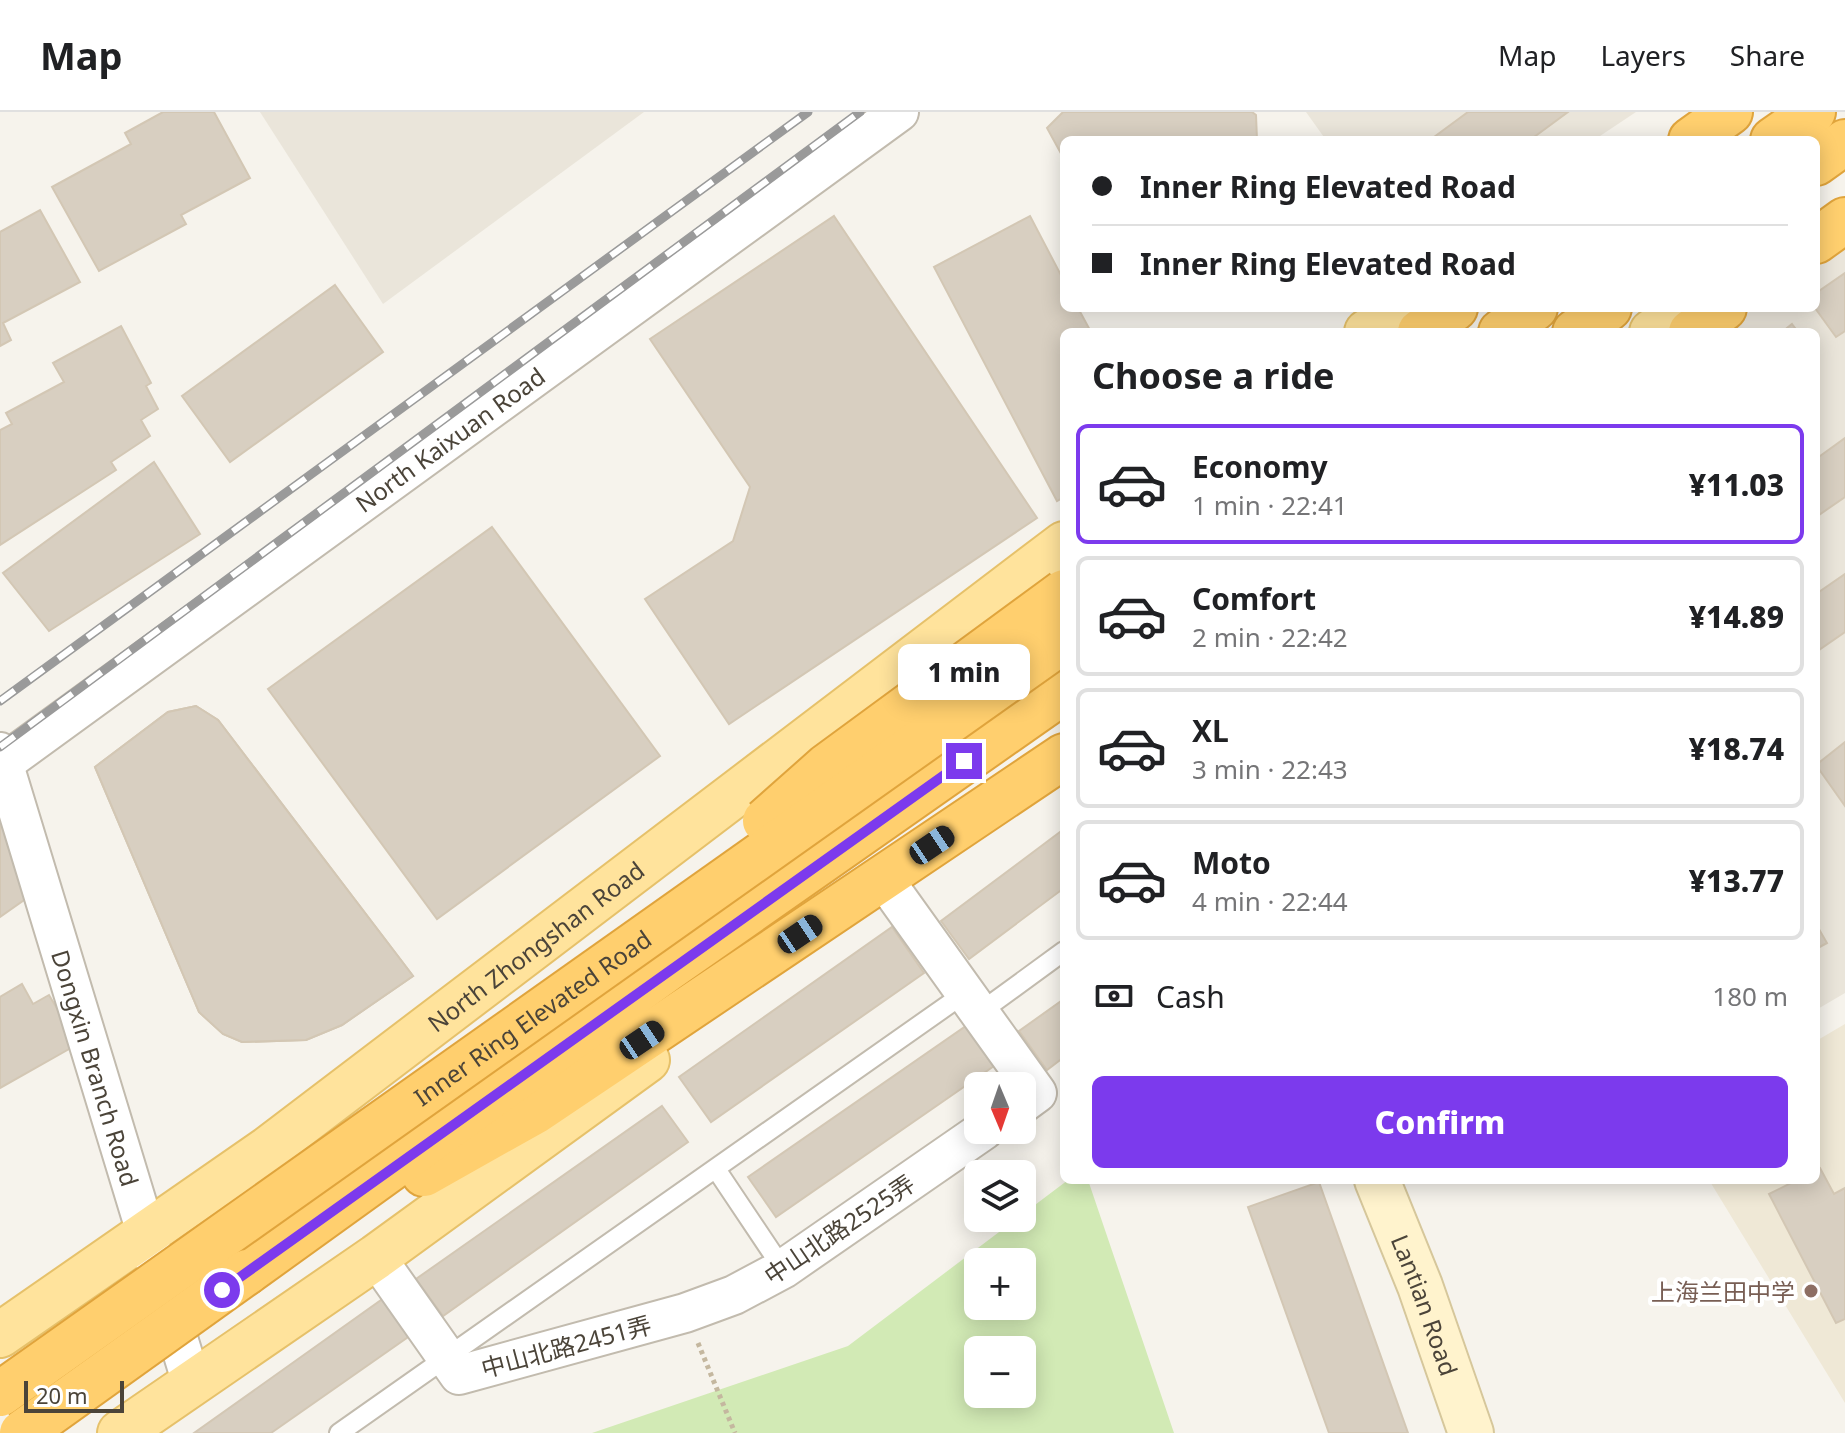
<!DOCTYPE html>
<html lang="en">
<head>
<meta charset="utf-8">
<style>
	body { margin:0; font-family:"Noto Sans","Noto Sans SC",sans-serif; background:#f6f6f6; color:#202124; height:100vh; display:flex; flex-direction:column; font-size:30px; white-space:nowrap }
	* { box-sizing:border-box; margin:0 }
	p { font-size:26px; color:#757577 }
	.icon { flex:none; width:44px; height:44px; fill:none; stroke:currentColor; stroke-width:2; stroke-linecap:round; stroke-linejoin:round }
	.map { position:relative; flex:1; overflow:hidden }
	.sheet { position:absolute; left:1060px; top:216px; width:760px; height:856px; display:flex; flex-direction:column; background:#fff; border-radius:12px; box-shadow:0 4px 20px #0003 }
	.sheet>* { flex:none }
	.guide { position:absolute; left:1060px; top:24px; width:760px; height:176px; border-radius:12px; box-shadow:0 4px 20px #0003; display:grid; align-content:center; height:176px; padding:0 32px; background:#fff }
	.needle { width:52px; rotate:178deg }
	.tools { position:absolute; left:964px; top:960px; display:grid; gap:16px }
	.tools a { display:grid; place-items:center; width:72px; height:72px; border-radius:12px; background:#fff; box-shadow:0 4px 20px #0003; font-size:40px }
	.scale { position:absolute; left:24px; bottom:20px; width:100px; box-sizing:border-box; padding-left:8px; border:4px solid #4b4439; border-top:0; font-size:22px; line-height:28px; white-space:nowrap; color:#4b4439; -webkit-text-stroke:6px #fff; paint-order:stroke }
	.end { position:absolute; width:36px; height:36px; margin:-18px; border:10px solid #7c3aed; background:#fff; box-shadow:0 0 0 4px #fff }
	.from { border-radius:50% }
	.bubble { position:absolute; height:56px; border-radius:12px; background:#fff; box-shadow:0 4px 20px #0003; font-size:26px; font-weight:800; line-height:56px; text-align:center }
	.car { position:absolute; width:24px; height:48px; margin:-24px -12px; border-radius:10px; box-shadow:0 0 6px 2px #0007; background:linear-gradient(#222 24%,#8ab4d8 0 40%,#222 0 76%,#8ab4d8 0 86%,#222 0) }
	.guide b { display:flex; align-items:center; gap:28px; height:76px; font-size:30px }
	.guide b+b { border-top:2px solid #e0e0e0 }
	.guide i { width:20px; height:20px; background:#202124 }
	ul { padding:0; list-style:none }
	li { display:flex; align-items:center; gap:24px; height:120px; margin:0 16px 12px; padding:0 16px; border:4px solid #e0e0e0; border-radius:12px }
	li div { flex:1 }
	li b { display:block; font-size:30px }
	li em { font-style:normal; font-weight:800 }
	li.selected { border-color:#7c3aed }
	li>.icon { width:72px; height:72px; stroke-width:1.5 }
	h2 { padding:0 32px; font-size:36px; line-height:96px }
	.pay { display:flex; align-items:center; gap:20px; height:88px; padding:0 32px; font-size:30px }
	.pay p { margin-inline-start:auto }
	.button { display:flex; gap:16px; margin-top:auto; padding:16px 32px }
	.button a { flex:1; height:92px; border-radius:12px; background:#7c3aed; color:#fff; font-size:32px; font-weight:800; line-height:92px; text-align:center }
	header { display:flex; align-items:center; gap:48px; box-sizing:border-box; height:112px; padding:0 40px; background:#fff; border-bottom:2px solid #e0e0e0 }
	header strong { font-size:38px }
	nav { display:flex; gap:44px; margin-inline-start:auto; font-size:28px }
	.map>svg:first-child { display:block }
	.residential { fill:#eae5da }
	.education { fill:#efe8d6 }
	.green { fill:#d2eab5; fill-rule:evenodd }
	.building { fill:#d8cfc1; stroke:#d3c7b4; stroke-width:2 }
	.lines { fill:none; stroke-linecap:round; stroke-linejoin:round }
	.lane-casing { stroke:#c2bbae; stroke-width:22 }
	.street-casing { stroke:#c2bbae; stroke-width:42 }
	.secondary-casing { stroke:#d6c79b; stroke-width:48 }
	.primary-casing { stroke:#e6c16a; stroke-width:48 }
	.highway-casing { stroke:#e0a43c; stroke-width:48 }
	.path { stroke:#c4b79f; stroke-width:5; stroke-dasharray:4 4; stroke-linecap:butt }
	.lane { stroke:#fff; stroke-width:18 }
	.street { stroke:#fff; stroke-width:38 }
	.secondary { stroke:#fff3cd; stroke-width:44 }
	.primary { stroke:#ffe39c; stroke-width:44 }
	.highway { stroke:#ffcf6e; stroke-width:44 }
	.rail-casing { stroke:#9a9a9a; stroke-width:9 }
	.rail { stroke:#fff; stroke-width:6; stroke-dasharray:18; stroke-linecap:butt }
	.highway-bridge-casing { stroke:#e0a43c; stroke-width:48; stroke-linecap:butt }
	.highway-bridge { stroke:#ffcf6e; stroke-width:44 }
	.route { stroke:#7c3aed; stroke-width:10 }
	.education-dot { fill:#8d6e63; stroke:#fff; stroke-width:3 }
	.labels { text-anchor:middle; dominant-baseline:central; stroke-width:8; stroke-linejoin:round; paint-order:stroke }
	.street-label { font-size:24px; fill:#4b4439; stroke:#fff }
	.education-label { font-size:24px; fill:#785e54; stroke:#fff; text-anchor:end }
</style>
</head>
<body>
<header>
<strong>Map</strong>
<nav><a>Map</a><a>Layers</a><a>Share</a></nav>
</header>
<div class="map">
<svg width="1845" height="1321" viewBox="0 0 1845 1321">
	<rect width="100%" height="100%" fill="#f6f3ec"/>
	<!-- residential -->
	<g class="residential">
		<polygon points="260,0 644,0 383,192"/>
		<polygon points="1306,0 1636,0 1594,28 1326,28"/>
		<polygon points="1845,131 1845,881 1816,898 1816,220 1722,220 1755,196 1816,196 1816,152"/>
	</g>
	<!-- education -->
	<polygon class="education" points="1845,912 1845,1291 1709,1068 1816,1068 1816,929"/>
	<!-- green -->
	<path class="green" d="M1068,1068H1088L1174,1321H592L848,1234ZM978,1150H1022V1194H978ZM978,1238H1022V1282H978Z"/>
	<!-- building -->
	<g class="building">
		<polygon points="163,0 214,0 250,66 181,103 186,112 99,159 52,75 131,32 125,21"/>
		<polygon points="1063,0 1252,0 1256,3 1257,28 1064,28 1064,47 1047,16"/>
		<polygon points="1468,0 1568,0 1530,28 1430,28"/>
		<polygon points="40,98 80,170 3,211 11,228 0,234 0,120"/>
		<polygon points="834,104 1037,406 729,612 645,487 733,429 750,375 650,227"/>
		<polygon points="1030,104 1064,169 1064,196 1078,196 1091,220 1064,220 1064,385 1057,389 934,155"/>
		<polygon points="1845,161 1845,219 1836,225 1815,196 1816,181"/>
		<polygon points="335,173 383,240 230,350 182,284"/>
		<polygon points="1792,212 1798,220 1782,220"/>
		<polygon points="121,214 151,271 146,274 158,297 141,308 150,324 111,350 116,358 0,433 0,318 12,312 6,301 64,270 53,251"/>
		<polygon points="1845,326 1845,385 1816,405 1816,347"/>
		<polygon points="154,350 200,422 49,519 3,461"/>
		<polygon points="492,415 660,644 437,807 268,577"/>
		<polygon points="1845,462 1845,520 1816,540 1816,482"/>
		<polygon points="196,594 218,608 413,864 342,913 306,928 242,930 223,922 199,900 95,655 168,600"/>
		<polygon points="196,594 218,608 413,864 342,913 306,928 242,930 223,922 199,900 95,655 168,600"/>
		<polygon points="1845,630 1845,694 1816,653"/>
		<polygon points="0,712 44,774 0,805"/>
		<polygon points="1064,717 1064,776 969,847 941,809"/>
		<polygon points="1816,812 1827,831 1816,837"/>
		<polygon points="892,815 924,861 711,1010 679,965"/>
		<polygon points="22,872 33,892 49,883 78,932 0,976 0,885"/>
		<polygon points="1064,887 1064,945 1047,958 1019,919"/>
		<polygon points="966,914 994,954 776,1105 748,1065"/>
		<polygon points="662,994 688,1030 443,1204 416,1167"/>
		<polygon points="1820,1056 1834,1082 1845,1076 1845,1207 1836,1211 1769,1082 1797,1068 1816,1068 1816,1058"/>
		<polygon points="1319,1070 1408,1321 1329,1321 1248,1095"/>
		<polygon points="384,1186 411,1223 271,1321 194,1321"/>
	</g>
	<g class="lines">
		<defs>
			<g id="lane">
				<polyline points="979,901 1064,839"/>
				<polyline points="716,1057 783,1157"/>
				<polyline points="339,1321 965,881"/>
			</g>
			<g id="street">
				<path id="s1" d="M0,640L192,1272"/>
				<path id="s2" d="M0,654L899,0"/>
				<polyline points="888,773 1037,981 1022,992"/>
				<polyline points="376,1145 459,1263 685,1201 734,1183 783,1157 984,1018"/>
			</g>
			<g id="secondary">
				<path id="s3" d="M1377,1068L1420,1174L1471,1321"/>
			</g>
			<g id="primary">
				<polyline points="1367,220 1406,196"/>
				<polyline points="1652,220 1687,196"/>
				<path id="s4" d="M0,1223L268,1037L1064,432"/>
				<polyline points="120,1321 376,1145 647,948"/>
			</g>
			<g id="highway">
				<polyline points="1691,28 1730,0"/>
				<polyline points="1773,28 1813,0"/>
				<polyline points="1816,51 1845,30"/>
				<polyline points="1816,129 1845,108"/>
				<polyline points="1420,220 1455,196"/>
				<polyline points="1501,220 1535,196"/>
				<polyline points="1575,220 1609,196"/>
				<polyline points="1691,220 1724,196"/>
				<polyline points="424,1062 536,999 1064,644"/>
				<polyline points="247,1160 666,858 1064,579"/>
			</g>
		</defs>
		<!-- lane casing -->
		<use href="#lane" class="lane-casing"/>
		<!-- street casing -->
		<use href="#street" class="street-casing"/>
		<!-- secondary casing -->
		<use href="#secondary" class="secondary-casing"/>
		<!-- primary casing -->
		<use href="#primary" class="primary-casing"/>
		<!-- highway casing -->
		<use href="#highway" class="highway-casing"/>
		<!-- path -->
		<polyline class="path" points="698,1231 735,1321"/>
		<!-- lane -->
		<use href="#lane" class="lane"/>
		<!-- street -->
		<use href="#street" class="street"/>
		<!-- secondary -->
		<use href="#secondary" class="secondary"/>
		<!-- primary -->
		<use href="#primary" class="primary"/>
		<!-- highway -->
		<use href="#highway" class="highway"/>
		<defs>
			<g id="rail">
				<polyline points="0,589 808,0"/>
				<polyline points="0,635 860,0"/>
			</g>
		</defs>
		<!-- rail casing -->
		<use href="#rail" class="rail-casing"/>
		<!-- rail -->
		<use href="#rail" class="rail"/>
		<defs>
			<g id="highway-bridge">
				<polyline points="765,709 827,654 1064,480"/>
				<path id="s5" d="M0,1282L1064,528"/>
				<polyline points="22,1321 247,1160"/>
			</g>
		</defs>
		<!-- highway-bridge casing -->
		<use href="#highway-bridge" class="highway-bridge-casing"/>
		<!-- highway-bridge -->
		<use href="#highway-bridge" class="highway-bridge"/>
	</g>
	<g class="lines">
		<!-- route -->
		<polyline class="route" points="222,1178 964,649"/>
	</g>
	<!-- markers -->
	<circle class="education-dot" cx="1811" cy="1179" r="8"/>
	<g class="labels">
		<!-- street labels -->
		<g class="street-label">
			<text stroke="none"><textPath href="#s2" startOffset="556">North Kaixuan Road</textPath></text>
			<text stroke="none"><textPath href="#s4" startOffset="662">North Zhongshan Road</textPath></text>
			<text stroke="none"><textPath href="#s5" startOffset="652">Inner Ring Elevated Road</textPath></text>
			<text stroke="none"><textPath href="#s1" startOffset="330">Dongxin Branch Road</textPath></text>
			<text transform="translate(839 1117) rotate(-34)">中山北路2525弄</text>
			<text stroke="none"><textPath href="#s3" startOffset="134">Lantian Road</textPath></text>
			<text transform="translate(566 1234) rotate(-15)">中山北路2451弄</text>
		</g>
		<!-- education labels -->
		<g class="education-label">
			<text x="1795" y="1179">上海兰田中学</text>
		</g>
	</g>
</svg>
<div class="tools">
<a><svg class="needle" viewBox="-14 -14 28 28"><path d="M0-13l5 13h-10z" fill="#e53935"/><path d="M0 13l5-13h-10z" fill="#757577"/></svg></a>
<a><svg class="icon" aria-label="layers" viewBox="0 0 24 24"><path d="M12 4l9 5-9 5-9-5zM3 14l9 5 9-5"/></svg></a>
<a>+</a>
<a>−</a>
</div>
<div class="scale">20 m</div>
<i class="end from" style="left:222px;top:1178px"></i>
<i class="end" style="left:964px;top:649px"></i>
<div class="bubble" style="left:898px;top:532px;width:132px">1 min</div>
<i class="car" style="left:932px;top:733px;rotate:56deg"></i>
<i class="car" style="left:800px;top:822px;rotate:56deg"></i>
<i class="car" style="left:642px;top:928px;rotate:56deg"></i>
<div class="guide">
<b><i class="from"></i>Inner Ring Elevated Road</b>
<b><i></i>Inner Ring Elevated Road</b>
</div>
<section class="sheet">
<h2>Choose a ride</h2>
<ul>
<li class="selected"><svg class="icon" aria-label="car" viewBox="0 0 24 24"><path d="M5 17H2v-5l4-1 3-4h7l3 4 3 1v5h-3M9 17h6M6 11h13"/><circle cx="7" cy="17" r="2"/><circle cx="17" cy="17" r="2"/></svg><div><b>Economy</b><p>1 min · 22:41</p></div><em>¥11.03</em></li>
<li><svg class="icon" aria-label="car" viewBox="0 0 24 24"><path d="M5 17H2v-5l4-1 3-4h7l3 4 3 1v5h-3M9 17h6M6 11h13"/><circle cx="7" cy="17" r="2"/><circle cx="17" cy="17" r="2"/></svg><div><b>Comfort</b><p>2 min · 22:42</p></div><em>¥14.89</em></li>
<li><svg class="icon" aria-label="car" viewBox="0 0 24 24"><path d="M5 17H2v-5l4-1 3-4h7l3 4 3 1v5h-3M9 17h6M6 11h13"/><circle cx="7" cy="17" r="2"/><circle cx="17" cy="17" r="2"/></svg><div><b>XL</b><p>3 min · 22:43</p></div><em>¥18.74</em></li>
<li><svg class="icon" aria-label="car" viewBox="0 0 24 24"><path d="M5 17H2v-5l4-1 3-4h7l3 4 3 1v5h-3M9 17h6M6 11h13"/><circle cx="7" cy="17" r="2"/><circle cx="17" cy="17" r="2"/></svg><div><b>Moto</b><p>4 min · 22:44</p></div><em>¥13.77</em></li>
</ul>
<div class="pay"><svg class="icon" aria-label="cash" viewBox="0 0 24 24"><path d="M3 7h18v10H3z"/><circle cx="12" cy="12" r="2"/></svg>Cash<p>180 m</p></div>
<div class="button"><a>Confirm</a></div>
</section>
</div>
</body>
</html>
